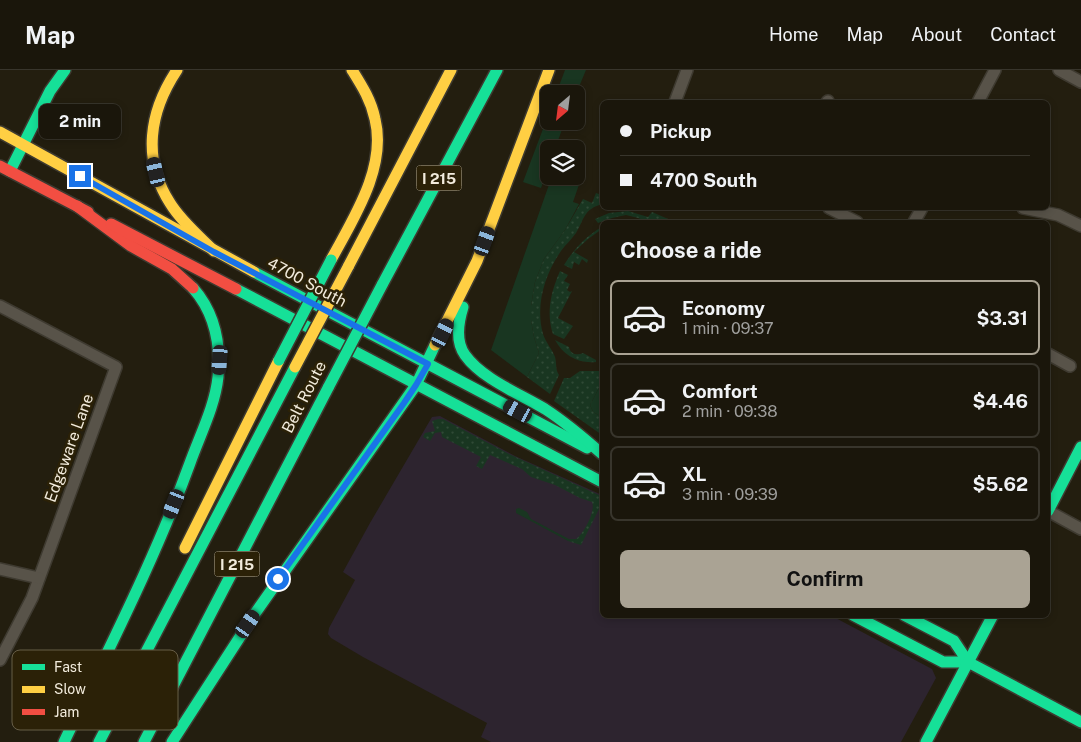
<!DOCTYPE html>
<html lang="en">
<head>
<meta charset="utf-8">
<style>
	body { margin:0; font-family:"Public Sans",sans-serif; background:#231f14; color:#f1f3f6; height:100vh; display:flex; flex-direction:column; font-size:19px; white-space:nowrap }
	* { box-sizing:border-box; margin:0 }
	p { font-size:16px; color:#9f9f9d }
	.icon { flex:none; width:28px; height:28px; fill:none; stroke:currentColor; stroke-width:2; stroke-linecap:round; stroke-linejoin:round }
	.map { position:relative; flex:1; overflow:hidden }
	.side { position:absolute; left:600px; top:150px; width:450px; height:398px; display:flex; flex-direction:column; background:#1a160b; border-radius:8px; box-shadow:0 2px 8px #0003,0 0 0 1px #38352c }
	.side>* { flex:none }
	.banner { position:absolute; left:600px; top:30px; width:450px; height:110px; border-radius:8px; box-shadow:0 2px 8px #0003,0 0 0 1px #38352c; display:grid; align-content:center; height:110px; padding:0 20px; background:#1a160b }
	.needle { width:32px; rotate:208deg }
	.buttons { position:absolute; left:540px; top:15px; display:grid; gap:10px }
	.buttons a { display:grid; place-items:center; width:45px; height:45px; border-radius:8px; background:#1a160b; box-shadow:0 2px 8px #0003,0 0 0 1px #38352c; font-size:25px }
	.end { position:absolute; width:22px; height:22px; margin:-11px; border:6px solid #1a73e8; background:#fff; box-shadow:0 0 0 2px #fff }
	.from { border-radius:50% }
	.bubble { position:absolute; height:35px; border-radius:8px; background:#1a160b; box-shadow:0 2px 8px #0003,0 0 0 1px #38352c; font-size:16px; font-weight:700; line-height:35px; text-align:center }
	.car { position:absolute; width:15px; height:30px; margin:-15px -8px; border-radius:6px; box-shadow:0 0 4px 1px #0007; background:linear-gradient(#222 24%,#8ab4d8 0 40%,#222 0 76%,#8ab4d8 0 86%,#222 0) }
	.banner b { display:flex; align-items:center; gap:18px; height:48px; font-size:19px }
	.banner b+b { border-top:1px solid #38352c }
	.banner i { width:12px; height:12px; background:#f1f3f6 }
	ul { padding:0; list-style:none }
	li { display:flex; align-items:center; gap:15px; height:75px; margin:0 10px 8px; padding:0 10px; border:2px solid #38352c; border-radius:8px }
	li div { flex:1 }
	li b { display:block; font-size:19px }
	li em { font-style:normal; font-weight:700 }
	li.selected { border-color:#aaa394 }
	li>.icon { width:45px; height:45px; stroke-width:1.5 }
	h2 { padding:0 20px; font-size:22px; line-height:60px }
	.button { display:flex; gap:10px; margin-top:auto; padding:10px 20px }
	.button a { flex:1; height:58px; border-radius:8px; background:#aaa394; color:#111; font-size:20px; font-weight:700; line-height:58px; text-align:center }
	header { display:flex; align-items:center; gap:30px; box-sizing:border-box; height:70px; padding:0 25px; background:#1a160b; border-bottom:1px solid #38352c }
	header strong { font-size:24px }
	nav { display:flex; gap:28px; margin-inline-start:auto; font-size:18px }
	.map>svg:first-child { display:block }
	.commercial { fill:#2d242f }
	.grass { fill:#193621 }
	.garden { fill:url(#garden-dots) }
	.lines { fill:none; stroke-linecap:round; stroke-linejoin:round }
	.street-casing { stroke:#3e3a30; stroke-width:14 }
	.fast-casing { stroke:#3e3a30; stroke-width:14 }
	.slow-casing { stroke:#3e3a30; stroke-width:14 }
	.jam-casing { stroke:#3e3a30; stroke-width:14 }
	.street { stroke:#585349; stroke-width:11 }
	.fast { stroke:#16e098; stroke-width:11 }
	.slow { stroke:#ffcf43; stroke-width:11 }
	.jam { stroke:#f24e42; stroke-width:11 }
	.fast-bridge-casing { stroke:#3e3a30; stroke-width:14; stroke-linecap:butt }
	.slow-bridge-casing { stroke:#3e3a30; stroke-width:14; stroke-linecap:butt }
	.fast-bridge { stroke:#16e098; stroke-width:11 }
	.slow-bridge { stroke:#ffcf43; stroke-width:11 }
	.route { stroke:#1a73e8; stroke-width:6 }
	.labels { text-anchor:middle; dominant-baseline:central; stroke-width:5; stroke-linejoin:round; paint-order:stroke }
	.shield { fill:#2b2107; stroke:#b6ae9c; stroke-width:1 }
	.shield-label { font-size:15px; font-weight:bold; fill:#f2ebdc }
	.street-label { font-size:16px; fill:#f2ebdc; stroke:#2b2107 }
	.key { fill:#2b2107; stroke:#675e47; stroke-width:1 }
	.key-label { font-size:14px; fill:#f2ebdc }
</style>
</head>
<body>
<header>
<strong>Map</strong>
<nav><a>Home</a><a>Map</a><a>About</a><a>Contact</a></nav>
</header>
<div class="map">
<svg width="1081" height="672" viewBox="0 0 1081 672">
	<defs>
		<pattern id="garden-dots" width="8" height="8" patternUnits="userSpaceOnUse" patternTransform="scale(1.25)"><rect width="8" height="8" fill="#193621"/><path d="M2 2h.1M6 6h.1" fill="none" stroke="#304a36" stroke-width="1.8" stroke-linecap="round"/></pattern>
	</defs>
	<rect width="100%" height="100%" fill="#231e0f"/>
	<!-- commercial -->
	<polygon class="commercial" points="440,346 515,386 602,425 602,545 830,545 932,599 936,608 901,672 491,672 481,667 487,653 363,587 331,568 328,564 329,558 355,510 343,502 370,453 432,347"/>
	<!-- grass -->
	<g class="grass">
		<polygon points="565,0 586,0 576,24 556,24"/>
		<polygon points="549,43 549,51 565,51 555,79 549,79 549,96 541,118 523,112"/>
		<polygon points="576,104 582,106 573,132 579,134 565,160 544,189 535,212 531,236 531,250 534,267 539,283 527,307 491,280 552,106 576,106"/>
		<polygon points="602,312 602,347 593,342 590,335"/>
		<polygon points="519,438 527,442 531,449 567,468 569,469 568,471 516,443 516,439"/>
	</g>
	<!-- garden -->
	<g class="garden">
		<path d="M596,123L602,125V134C583,140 585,148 576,163C572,169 566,174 561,181C545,204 535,235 543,264C546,273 552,279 555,287C557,294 555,299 559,305L550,324L527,307L539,283L534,267L531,250V236L535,212L544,189L565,160L583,129L592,133Z"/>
		<polygon points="628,141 648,147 652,142 675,152 648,152 638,148 626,145 612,148 598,153 595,149 609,143"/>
		<path d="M602,157V159L588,169L574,182L588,190L587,193L582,189L579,195L574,192L572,199L564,195C574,179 586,166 602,157Z"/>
		<path d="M560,201L568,205L564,211L570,214L567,220L570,222L572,221L558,248L573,256L564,269L553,264C546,242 551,222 560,201Z"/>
		<path d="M555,270L569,277C570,284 577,286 583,283L596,290V292C578,294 563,285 555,270Z"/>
		<polygon points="580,301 602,301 602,312 590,335 593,342 602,347 602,365 554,331 564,308 570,308"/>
		<path d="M438,349H443L509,384L601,426L602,433L581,475L568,471L569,469H576C584,464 596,440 592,432L580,428L555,415L531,407L522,399L490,385L482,399L476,396L481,387L442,367L441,362L435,363L430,371L423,367L425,363L435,361L432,351Z"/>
	</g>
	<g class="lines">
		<defs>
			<g id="street">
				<polyline points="1059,0 1081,12"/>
				<polyline points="675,32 687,0"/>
				<polyline points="827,32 828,31"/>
				<polyline points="978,32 995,0"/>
				<polyline points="829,138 857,152"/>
				<polyline points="1023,138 1058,145 1081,156"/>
				<polyline points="914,152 922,138"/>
				<polyline points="0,236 116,297 32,528 0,590"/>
				<polyline points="1048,284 1070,296"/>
				<polyline points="1048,441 1081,459"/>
				<polyline points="0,499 39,508"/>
			</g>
			<g id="fast">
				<polyline points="10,101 50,21 65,0"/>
				<polyline points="254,202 587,378"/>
				<polyline points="382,215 497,0"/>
				<polyline points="236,219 602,412"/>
				<path d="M463,237C458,253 455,271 465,285C482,309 520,324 545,339C565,352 584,368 602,384"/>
				<polyline points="1048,441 1081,377"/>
				<polyline points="853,545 943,592 968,592 1081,652"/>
				<polyline points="904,545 954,571 968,592"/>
				<path d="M64,672C108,580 155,489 190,393C200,365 215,336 218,307C221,274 215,243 193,218"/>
				<polyline points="99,672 295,297"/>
				<polyline points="144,672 329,316"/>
				<polyline points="172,672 256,542 416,315 435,275"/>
				<polyline points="926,672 993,545"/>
			</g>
			<g id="slow">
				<path d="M177,0C149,42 142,89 170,133C181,151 199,166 214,181"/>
				<polyline points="0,62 254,202"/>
				<path d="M331,190C353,149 387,98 375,49C371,30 362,16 352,0"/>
				<polyline points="348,197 451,0"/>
				<polyline points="435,275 477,191 549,0"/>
				<polyline points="185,478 279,290"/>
			</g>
			<g id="jam">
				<polyline points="0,96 88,142"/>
				<polyline points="77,136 131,176 172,199 193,218"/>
				<polyline points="111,154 236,219"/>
			</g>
		</defs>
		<!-- street casing -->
		<use href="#street" class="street-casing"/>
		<!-- fast casing -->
		<use href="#fast" class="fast-casing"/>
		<!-- slow casing -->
		<use href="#slow" class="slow-casing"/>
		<!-- jam casing -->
		<use href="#jam" class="jam-casing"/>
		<!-- street -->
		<use href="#street" class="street"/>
		<!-- fast -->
		<use href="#fast" class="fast"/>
		<!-- slow -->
		<use href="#slow" class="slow"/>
		<!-- jam -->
		<use href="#jam" class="jam"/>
		<defs>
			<g id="fast-bridge">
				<polyline points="279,290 331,190"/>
				<polyline points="329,316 382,215"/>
			</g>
			<polyline id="slow-bridge" points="295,297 348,197"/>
		</defs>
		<!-- fast-bridge casing -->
		<use href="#fast-bridge" class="fast-bridge-casing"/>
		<!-- slow-bridge casing -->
		<use href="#slow-bridge" class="slow-bridge-casing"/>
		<!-- fast-bridge -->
		<use href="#fast-bridge" class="fast-bridge"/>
		<!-- slow-bridge -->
		<use href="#slow-bridge" class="slow-bridge"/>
	</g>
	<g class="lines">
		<!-- route -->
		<polyline class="route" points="80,106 214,182 428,294 416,315 404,333 278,509"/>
	</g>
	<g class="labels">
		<!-- shield labels -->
		<g class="shield">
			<rect x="416.5" y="95.5" width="45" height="25" rx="4"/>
			<rect x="214.5" y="481.5" width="45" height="25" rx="4"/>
		</g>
		<g class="shield-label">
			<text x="439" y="108">I 215</text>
			<text x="237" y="494">I 215</text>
		</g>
		<!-- street labels -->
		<g class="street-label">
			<text transform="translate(307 212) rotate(28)">4700 South</text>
			<text transform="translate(304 327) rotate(-63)">Belt Route</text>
			<text transform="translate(69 378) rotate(-70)">Edgeware Lane</text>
		</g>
	</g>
	<!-- legend -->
	<rect x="12" y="580" width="166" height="80" rx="8" class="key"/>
	<rect x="22" y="594" width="23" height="6" fill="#16e098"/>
	<rect x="22" y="616" width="23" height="7" fill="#ffcf43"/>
	<rect x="22" y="639" width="23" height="6" fill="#f24e42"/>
	<g class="key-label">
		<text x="54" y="602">Fast</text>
		<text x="54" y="624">Slow</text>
		<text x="54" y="647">Jam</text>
	</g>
</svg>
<div class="buttons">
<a><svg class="needle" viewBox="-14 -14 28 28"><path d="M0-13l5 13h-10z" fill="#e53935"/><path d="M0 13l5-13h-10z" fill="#9f9f9d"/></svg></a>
<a><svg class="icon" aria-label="layers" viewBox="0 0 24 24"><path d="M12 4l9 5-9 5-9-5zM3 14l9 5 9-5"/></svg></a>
</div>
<i class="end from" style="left:278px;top:509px"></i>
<i class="end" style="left:80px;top:106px"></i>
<div class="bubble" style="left:39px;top:34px;width:82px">2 min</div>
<i class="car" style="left:156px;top:102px;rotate:347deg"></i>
<i class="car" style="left:485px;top:171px;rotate:20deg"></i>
<i class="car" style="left:443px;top:263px;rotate:26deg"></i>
<i class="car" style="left:220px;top:290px;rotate:184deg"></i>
<i class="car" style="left:518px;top:341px;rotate:298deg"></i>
<i class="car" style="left:174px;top:434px;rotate:202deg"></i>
<i class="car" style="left:248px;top:554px;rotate:35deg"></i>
<div class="banner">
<b><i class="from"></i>Pickup</b>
<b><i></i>4700 South</b>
</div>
<section class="side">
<h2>Choose a ride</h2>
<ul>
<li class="selected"><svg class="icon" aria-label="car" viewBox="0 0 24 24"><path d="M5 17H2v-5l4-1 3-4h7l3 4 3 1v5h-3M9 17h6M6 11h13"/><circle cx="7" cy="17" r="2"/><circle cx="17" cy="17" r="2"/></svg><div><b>Economy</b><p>1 min · 09:37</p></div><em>$3.31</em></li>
<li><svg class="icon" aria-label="car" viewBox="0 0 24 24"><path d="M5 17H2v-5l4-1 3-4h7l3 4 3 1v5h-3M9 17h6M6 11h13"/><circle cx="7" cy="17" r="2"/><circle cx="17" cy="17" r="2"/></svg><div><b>Comfort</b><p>2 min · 09:38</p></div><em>$4.46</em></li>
<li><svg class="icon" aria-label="car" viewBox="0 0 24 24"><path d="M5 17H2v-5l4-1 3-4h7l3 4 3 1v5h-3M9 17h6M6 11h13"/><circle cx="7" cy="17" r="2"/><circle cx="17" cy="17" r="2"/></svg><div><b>XL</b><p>3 min · 09:39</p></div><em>$5.62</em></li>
</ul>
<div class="button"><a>Confirm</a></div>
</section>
</div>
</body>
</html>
